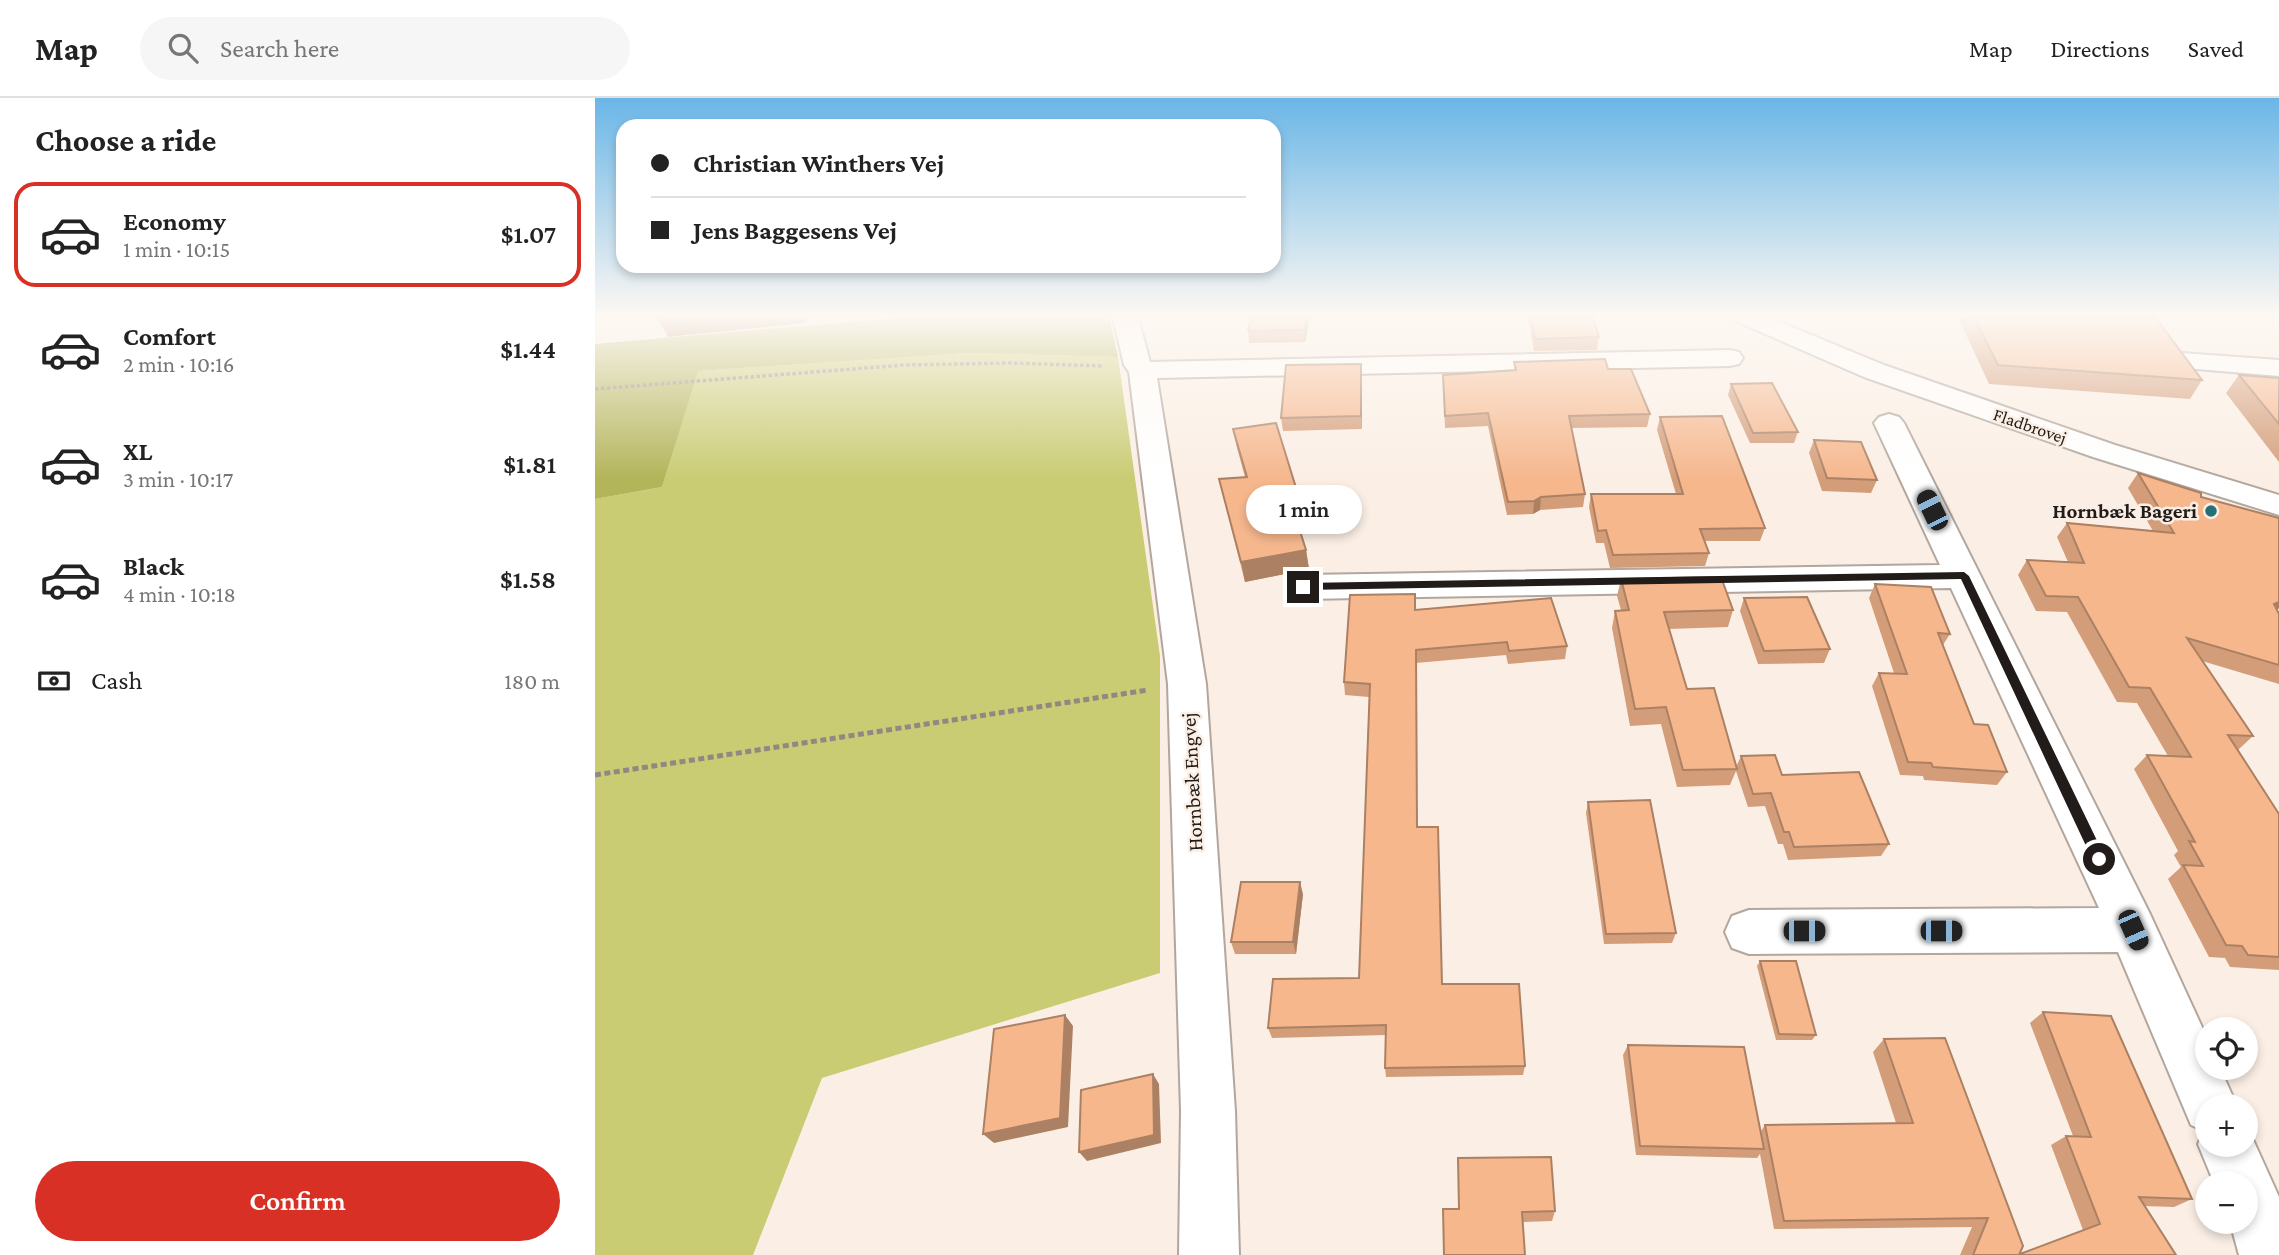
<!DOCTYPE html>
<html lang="en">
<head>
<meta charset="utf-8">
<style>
	body { margin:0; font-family:"Crimson Pro",serif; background:#f6f6f6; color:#222; height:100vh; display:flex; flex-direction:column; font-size:26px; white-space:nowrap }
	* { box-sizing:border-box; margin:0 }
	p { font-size:23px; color:#767676 }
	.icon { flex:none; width:38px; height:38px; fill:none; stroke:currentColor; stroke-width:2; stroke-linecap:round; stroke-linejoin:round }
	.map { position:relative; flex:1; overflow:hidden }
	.drawer { display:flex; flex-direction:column; background:#fff; width:595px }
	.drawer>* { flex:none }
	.guide { position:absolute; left:21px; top:21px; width:665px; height:154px; border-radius:21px; box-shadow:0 4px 10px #0003; display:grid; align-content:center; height:154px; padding:0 35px; background:#fff }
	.buttons { position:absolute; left:1600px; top:919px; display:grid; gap:14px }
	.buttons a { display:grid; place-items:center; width:63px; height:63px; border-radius:50%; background:#fff; box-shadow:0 4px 10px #0003; font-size:35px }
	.end { position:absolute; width:32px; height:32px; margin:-16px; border:9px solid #211c19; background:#fff; box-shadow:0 0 0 4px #fff }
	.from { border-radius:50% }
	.bubble { position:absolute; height:49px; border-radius:24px; background:#fff; box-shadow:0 4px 10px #0003; font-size:23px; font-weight:600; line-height:49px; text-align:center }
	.car { position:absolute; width:21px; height:42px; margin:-21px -10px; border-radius:9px; box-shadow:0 0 5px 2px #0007; background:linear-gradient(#222 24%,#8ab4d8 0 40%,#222 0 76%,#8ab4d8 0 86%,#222 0) }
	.guide b { display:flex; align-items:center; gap:24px; height:66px; font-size:26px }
	.guide b+b { border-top:2px solid #e0e0e0 }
	.guide i { width:18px; height:18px; background:#222 }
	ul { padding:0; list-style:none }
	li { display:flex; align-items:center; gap:21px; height:105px; margin:0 14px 10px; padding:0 21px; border:4px solid transparent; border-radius:21px }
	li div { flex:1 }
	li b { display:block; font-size:26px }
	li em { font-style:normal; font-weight:600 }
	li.active { border-color:#d93025 }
	li>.icon { width:63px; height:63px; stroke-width:1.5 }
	h2 { padding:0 35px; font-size:32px; line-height:84px }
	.pay { display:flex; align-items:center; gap:18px; height:77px; padding:0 35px; font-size:26px }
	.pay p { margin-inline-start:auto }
	.cta { display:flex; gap:14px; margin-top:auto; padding:14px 35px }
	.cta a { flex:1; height:80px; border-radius:42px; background:#d93025; color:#fff; font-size:28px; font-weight:600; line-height:80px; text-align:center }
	header { display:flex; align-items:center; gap:42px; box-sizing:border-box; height:98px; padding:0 35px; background:#fff; border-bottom:2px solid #e0e0e0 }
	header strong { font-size:33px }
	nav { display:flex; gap:38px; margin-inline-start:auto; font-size:24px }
	.search { width:490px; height:63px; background:#f6f6f6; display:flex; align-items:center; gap:18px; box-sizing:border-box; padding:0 24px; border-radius:38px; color:#767676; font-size:26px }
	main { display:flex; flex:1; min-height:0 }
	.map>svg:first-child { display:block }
	.green { fill:#c9cc73 }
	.forest { fill:#b3b55a }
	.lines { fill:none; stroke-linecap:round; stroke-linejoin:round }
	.minor-casing { stroke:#b2a69d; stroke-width:4 }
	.major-casing { stroke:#b2a69d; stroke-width:4 }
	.path-far1 { stroke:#918882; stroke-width:3.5; stroke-dasharray:3.5 2.5; stroke-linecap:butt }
	.path { stroke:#918882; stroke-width:5; stroke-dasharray:6 3.5; stroke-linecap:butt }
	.minor { fill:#fff; fill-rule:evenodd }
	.major { fill:#fff; fill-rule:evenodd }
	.wall { fill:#d49d79 }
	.shaded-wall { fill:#ac8063 }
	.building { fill:#f6b78d; stroke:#ac8063; stroke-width:2 }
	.route { fill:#211c19 }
	.poi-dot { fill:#267078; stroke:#fbefe5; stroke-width:2.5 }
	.labels { text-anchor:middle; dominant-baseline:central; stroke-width:5; stroke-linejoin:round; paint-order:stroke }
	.far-street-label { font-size:18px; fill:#211c19; stroke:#fbefe5 }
	.poi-label { font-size:21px; font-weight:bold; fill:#211c19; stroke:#fbefe5; text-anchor:end }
	.street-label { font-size:21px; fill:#211c19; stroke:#fbefe5 }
</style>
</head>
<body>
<header>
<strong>Map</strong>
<div class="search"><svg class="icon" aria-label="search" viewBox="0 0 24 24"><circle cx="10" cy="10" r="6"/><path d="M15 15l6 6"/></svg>Search here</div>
<nav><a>Map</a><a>Directions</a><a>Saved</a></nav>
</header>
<main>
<section class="drawer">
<h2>Choose a ride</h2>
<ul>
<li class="active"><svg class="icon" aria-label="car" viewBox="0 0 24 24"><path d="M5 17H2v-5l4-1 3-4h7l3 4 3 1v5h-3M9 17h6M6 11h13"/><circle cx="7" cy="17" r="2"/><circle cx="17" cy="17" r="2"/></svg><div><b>Economy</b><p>1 min · 10:15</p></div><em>$1.07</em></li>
<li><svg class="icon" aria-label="car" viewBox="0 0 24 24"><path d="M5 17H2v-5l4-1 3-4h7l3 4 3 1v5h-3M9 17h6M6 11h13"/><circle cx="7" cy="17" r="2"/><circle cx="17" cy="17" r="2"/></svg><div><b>Comfort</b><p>2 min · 10:16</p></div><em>$1.44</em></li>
<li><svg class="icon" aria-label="car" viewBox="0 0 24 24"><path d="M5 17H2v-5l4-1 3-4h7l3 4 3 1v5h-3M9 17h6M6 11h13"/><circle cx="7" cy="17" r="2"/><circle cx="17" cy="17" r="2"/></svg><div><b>XL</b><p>3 min · 10:17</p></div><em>$1.81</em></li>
<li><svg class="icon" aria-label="car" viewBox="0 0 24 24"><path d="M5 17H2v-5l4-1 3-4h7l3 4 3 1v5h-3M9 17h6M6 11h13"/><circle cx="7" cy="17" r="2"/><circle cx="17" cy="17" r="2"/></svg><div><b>Black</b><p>4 min · 10:18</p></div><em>$1.58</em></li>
</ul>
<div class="pay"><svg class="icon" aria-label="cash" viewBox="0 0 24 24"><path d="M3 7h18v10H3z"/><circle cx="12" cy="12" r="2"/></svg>Cash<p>180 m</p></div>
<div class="cta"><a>Confirm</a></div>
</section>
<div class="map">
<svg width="1684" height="1157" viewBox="0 0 1684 1157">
	<rect width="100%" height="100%" fill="#fbefe5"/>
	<!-- green -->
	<polygon class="green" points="374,255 523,259 565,558 565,875 227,980 158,1157 0,1157 0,401 67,389 102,273"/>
	<!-- forest -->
	<polygon class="forest" points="311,219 514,219 523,259 374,255 103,273 67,389 0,401 0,246"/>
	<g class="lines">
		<defs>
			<g id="minor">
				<polygon points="518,219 543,219 555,264 1135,252 1144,254 1148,260 1144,266 1135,268 562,280 611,586 640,1013 644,1157 584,1157 586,1013 573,586 534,274 529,267"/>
				<polygon points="1587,255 1684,262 1684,278 1578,269 1574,263 1578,257"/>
				<polygon points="1294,316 1304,319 1309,325 1555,816 1612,940 1612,970 1625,970 1642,1008 1612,1008 1612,1046 1650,1046 1651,1026 1684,1099 1684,1157 1644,1157 1635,1124 1650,1124 1650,1085 1619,1085 1603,1046 1609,1033 1596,1027 1523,854 1154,856 1137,850 1130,834 1137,818 1154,812 1504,810 1356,490 708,501 696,497 690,489 696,481 708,477 1345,467 1279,325 1284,319"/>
			</g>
			<polygon id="major" points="1139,219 1173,219 1289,267 1520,347 1684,397 1684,417 1498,359 1269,279 1143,224"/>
		</defs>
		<!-- minor casing -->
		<use href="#minor" class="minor-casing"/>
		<!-- major casing -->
		<use href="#major" class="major-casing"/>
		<!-- path-far1 -->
		<polyline class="path-far1" points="0,291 309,267 414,265 509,268"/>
		<!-- path -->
		<polyline class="path" points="0,677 553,592"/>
		<!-- minor -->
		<use href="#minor" class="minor"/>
		<!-- major -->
		<use href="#major" class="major"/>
	</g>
	<!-- wall -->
	<g class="wall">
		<polygon points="656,219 715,219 710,244 654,245 653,233"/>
		<polygon points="933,219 998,219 1004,239 1002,252 939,253"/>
		<polygon points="1363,219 1560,219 1607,282 1595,301 1394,286"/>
		<polygon points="919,264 1013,271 1055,316 1052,329 976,330 990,396 988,409 945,412 938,416 912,417 893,328 850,330 848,277 919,272"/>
		<polygon points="766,266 767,331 688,333 686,320"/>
		<polygon points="1644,277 1684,280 1684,364 1631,295"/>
		<polygon points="1136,286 1203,334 1199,345 1155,345 1133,297"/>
		<polygon points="1065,319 1170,430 1165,443 1109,443 1114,455 1110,468 1015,470 1009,445 1001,445 994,409 996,396 1081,396 1062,332"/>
		<polygon points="638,331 702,393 705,412 699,413 711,452 714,471 650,484 624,381 650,379 642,350"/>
		<polygon points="1219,342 1282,382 1276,395 1227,393 1214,355"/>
		<polygon points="1543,375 1606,399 1684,420 1684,510 1682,512 1684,516 1684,586 1607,563 1658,638 1643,652 1684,716 1684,872 1635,869 1630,860 1614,859 1573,781 1586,769 1579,757 1583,753 1539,671 1552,657 1573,658 1542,605 1522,604 1472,514 1441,513 1423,477 1432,462 1473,464 1462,439 1472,425 1558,433 1533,390"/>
		<polygon points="1026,481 1138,512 1133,529 1074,531 1092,591 1141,669 1146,658 1187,677 1294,746 1286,758 1193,762 1188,746 1183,746 1170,708 1153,709 1141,673 1135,687 1082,689 1066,626 1035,628 1017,530 1020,513 1026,512 1022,498"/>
		<polygon points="1280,486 1355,536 1348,547 1379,626 1412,674 1402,687 1329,682 1328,678 1305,677 1277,588 1284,575 1299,575 1274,500"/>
		<polygon points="1149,500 1235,551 1229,565 1163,566 1145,513"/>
		<polygon points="820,512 972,548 970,561 913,566 911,557 821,565 822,729 847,886 930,968 928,977 791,979 790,970 791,937 677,940 673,930 764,880 774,599 750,597 749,584"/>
		<polygon points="993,704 1081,835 1077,845 1009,846 991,715"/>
		<polygon points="708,796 701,856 640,856 636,844"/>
		<polygon points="1165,863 1221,937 1217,942 1181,942 1162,868"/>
		<polygon points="1448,914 1597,1101 1579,1109 1549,1108 1581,1157 1365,1157 1377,1129 1179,1131 1165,1056 1162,1060 1041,1057 1028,957 1033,947 1166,1033 1170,1027 1301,1025 1278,954 1289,941 1425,1156 1488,1132 1456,1047 1471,1038 1478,1038 1435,925"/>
		<polygon points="863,1060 960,1113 957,1123 928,1124 863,1111"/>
	</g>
	<!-- shaded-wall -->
	<g class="shaded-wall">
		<polygon points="80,219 214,219 211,225 73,239 62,220"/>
		<polygon points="712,219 715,219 710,244 709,232"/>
		<polygon points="766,266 767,278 767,331 766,318"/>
		<polygon points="702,393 705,412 696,414 693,395"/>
		<polygon points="946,399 945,412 938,416 939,403"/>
		<polygon points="711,452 714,471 650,484 646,464"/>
		<polygon points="1684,504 1684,510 1679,515 1679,506"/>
		<polygon points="705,784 708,796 701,856 698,844"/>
		<polygon points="470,917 478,928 473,1029 399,1045 388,1036"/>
		<polygon points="558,976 564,986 566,1045 492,1063 484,1054"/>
	</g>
	<!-- building -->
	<g class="building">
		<polygon points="63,219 80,219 62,220"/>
		<polygon points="656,219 712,219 709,232 653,233"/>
		<polygon points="936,219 998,219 1004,239 940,241"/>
		<polygon points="1379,219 1560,219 1607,282 1403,267"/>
		<polygon points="1010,261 1013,271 1036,271 1055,316 974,318 990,396 946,399 939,403 913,404 893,315 850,318 848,277 921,272 919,264"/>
		<polygon points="766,266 766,318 686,320 691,267"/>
		<polygon points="1644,277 1684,280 1684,326"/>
		<polygon points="1177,285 1203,334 1158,335 1136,286"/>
		<polygon points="1127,318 1170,430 1105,431 1114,455 1018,457 1011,432 1003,433 996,396 1088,396 1065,319"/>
		<polygon points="681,325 702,393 693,395 711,452 646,464 624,381 652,379 638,331"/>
		<polygon points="1219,342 1266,344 1282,382 1232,380"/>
		<polygon points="1543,375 1606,395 1606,399 1684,420 1684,504 1679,506 1684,516 1684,567 1592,540 1658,638 1633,637 1684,716 1684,859 1653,857 1647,848 1631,847 1588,767 1608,768 1594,743 1600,744 1552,657 1596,659 1555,590 1534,589 1483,499 1451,498 1432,462 1489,465 1472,425 1579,435"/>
		<polygon points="1126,479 1138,512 1069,514 1092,591 1119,590 1142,671 1088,672 1071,609 1040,611 1020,513 1034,512 1026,481"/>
		<polygon points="1280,486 1336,489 1355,536 1343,535 1379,626 1393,627 1412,674 1338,669 1336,665 1313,664 1284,575 1312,576"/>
		<polygon points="820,496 820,512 956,500 972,548 914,553 912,544 821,552 822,729 843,729 847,886 924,886 930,968 790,970 791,927 673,930 678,881 764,880 775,586 749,584 755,497"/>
		<polygon points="1212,499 1235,551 1169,553 1149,500"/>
		<polygon points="1180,657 1187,677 1264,674 1294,746 1199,749 1194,734 1189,734 1176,695 1158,696 1146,658"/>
		<polygon points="1055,702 1081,835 1011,836 993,704"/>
		<polygon points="646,784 705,784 698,844 636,844"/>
		<polygon points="1165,863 1201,863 1221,937 1184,936"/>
		<polygon points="1448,914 1516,918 1597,1101 1544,1099 1581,1157 1426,1157 1425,1156 1505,1126 1471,1038 1496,1039"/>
		<polygon points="470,917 465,1020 388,1036 399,931"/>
		<polygon points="1350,940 1428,1148 1424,1157 1378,1157 1393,1120 1189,1123 1170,1027 1318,1025 1289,941"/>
		<polygon points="1033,947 1149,949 1169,1051 1045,1048"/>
		<polygon points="558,976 559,1037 484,1054 486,992"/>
		<polygon points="956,1059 960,1113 927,1114 930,1157 849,1157 848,1111 864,1111 863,1060"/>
	</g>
	<!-- sky -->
	<linearGradient id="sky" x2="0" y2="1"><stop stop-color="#6ab6e7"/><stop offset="0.57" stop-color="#fdf8f3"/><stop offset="1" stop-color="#fdf8f3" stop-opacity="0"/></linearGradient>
	<rect width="1684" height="381" fill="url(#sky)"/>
	<!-- route -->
	<polygon class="route" points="1369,474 1374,478 1509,757 1509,765 1499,765 1366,481 708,492 702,489 708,485"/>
	<!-- markers -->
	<circle class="poi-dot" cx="1616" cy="413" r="7"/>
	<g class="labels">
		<!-- far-street labels -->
		<g class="far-street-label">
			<text transform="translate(1435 328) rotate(19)">Fladbrovej</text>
		</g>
		<!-- poi labels -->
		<g class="poi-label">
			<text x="1602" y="413">Hornbæk Bageri</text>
		</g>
		<!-- street labels -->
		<g class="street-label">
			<text transform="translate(597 684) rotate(-93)">Hornbæk Engvej</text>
		</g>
	</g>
</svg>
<div class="buttons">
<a><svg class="icon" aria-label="locate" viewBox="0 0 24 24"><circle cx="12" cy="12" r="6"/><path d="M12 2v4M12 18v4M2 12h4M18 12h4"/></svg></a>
<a>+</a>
<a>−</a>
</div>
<i class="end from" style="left:1504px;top:761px"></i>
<i class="end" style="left:708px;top:489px"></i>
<div class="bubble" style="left:651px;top:387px;width:116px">1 min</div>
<i class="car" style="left:1337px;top:412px;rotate:334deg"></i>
<i class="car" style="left:1538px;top:832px;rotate:156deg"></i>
<i class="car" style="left:1209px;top:833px;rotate:90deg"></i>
<i class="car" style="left:1346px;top:833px;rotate:90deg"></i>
<div class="guide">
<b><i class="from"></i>Christian Winthers Vej</b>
<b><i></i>Jens Baggesens Vej</b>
</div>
</div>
</main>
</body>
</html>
